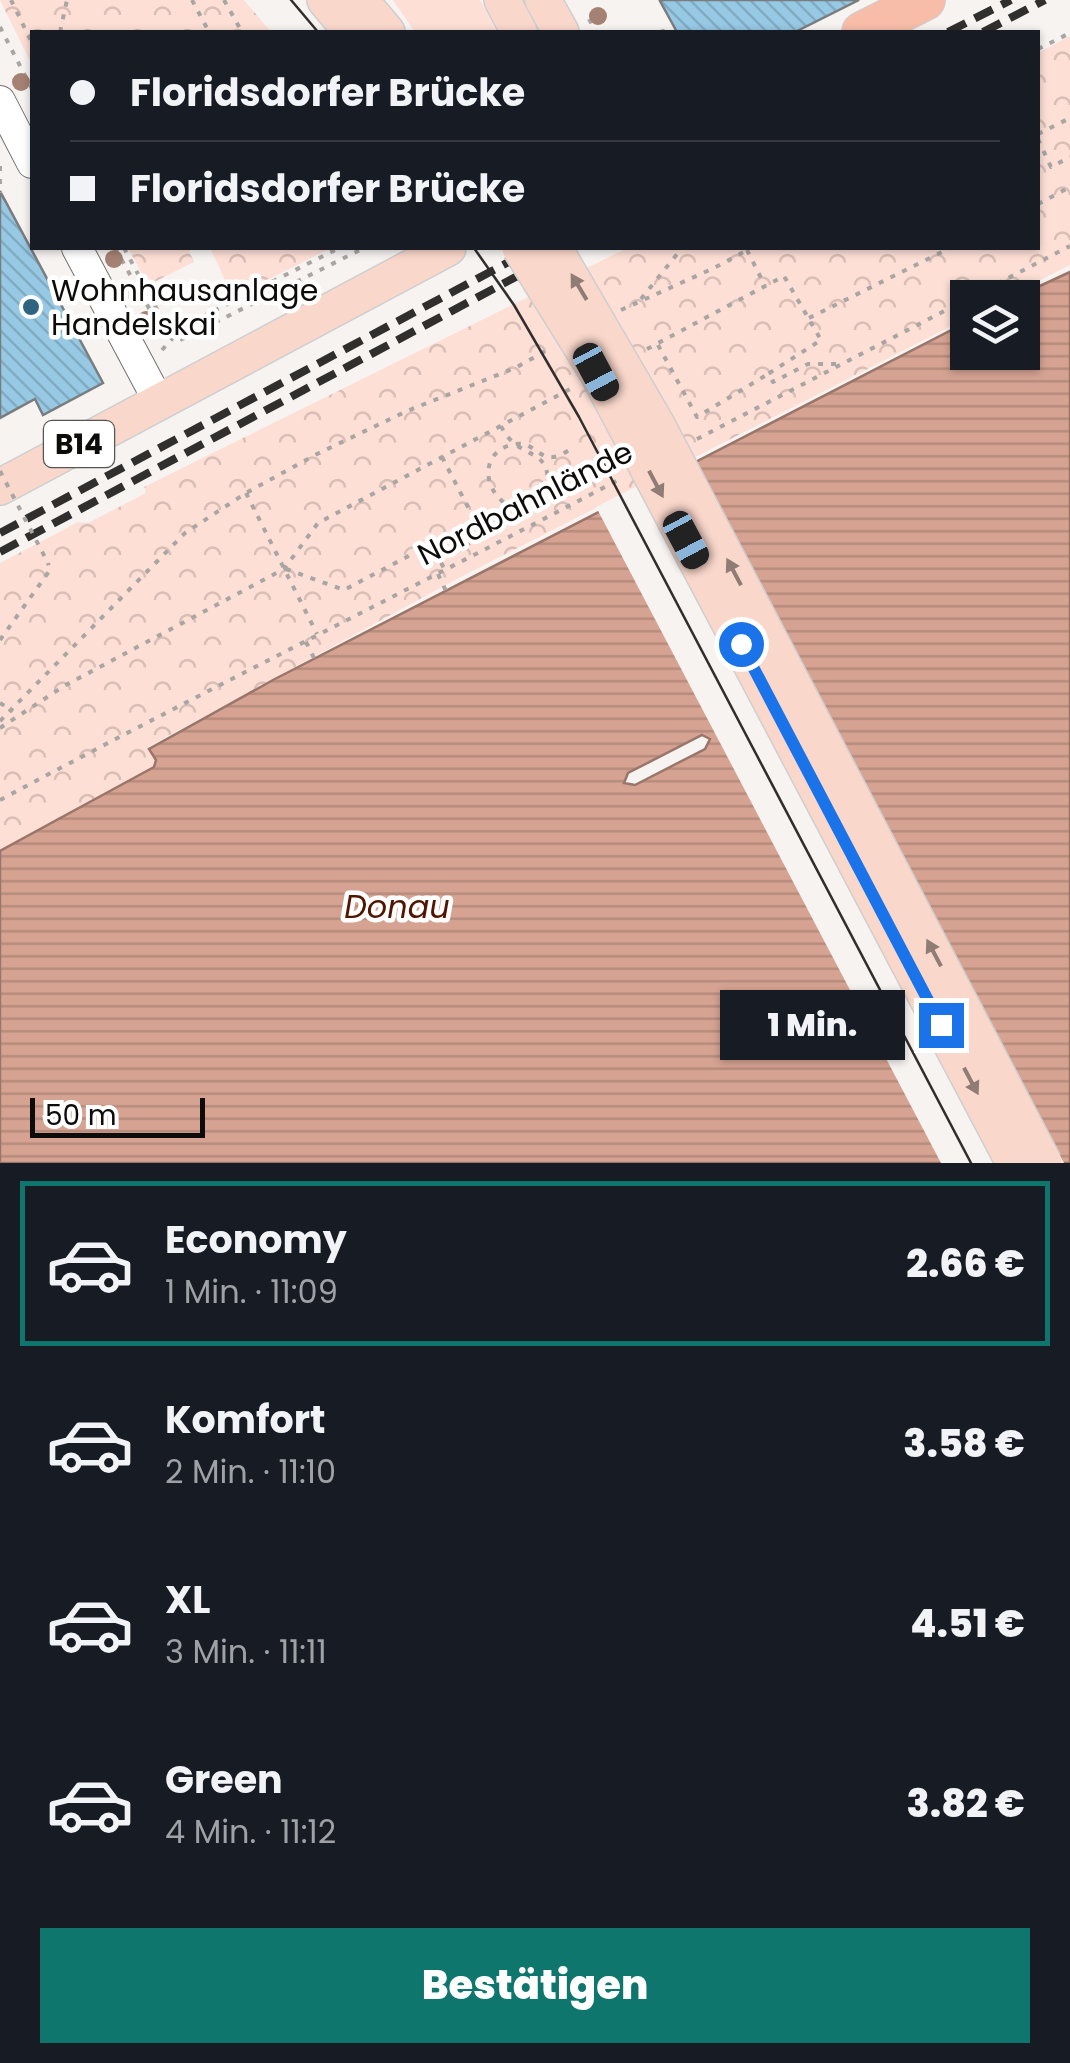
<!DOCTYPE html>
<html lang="de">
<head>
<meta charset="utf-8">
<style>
	body { margin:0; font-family:Poppins,sans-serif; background:#242831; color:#f1f3f6; height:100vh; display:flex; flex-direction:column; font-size:38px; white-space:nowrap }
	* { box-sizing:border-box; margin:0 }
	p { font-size:32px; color:#9ea1a6 }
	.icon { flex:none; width:55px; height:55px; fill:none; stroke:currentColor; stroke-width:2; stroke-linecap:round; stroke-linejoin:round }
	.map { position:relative; height:1163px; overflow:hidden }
	.side { display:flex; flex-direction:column; background:#171b24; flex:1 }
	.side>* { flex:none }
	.hud { position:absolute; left:30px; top:30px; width:1010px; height:220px; border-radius:0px; box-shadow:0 2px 8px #0004; display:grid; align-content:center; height:220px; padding:0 40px; background:#171b24 }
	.tools { position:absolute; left:950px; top:280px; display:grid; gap:20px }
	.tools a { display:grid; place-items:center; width:90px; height:90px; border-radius:0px; background:#171b24; box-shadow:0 2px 8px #0004; font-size:50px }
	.scale { position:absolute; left:30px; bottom:25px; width:175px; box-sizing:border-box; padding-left:10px; border:5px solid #0d0c0b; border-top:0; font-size:28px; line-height:35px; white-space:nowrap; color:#0d0c0b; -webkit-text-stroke:8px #fff; paint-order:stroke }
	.end { position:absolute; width:45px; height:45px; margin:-22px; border:12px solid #1a73e8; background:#fff; box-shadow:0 0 0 5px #fff }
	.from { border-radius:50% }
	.bubble { position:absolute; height:70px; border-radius:0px; background:#171b24; box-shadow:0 2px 8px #0004; font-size:32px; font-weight:800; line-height:70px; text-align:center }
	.car { position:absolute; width:30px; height:60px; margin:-30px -15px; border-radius:12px; box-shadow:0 0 8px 2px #0007; background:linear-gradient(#222 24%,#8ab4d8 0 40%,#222 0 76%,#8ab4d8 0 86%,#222 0) }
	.hud b { display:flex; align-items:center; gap:35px; height:95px; font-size:38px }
	.hud b+b { border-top:2px solid #363941 }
	.hud i { width:25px; height:25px; background:#f1f3f6 }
	ul { padding:18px 0 0; list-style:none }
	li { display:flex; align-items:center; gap:30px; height:165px; margin:0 20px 15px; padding:0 20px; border:5px solid transparent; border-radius:0px }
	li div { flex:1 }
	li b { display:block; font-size:38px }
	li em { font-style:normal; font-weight:800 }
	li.selected { border-color:#0f766e }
	li>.icon { width:90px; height:90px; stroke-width:1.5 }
	.action { display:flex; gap:20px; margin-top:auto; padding:20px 40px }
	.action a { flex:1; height:115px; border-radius:0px; background:#0f766e; color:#fff; font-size:40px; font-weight:800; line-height:115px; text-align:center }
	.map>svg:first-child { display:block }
	.green { fill:#fddfd5 }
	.park { fill:url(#park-crowns) }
	.water { fill:url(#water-rules); stroke:#9a766a; stroke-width:2.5; fill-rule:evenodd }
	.pier { fill:#f7f3f1 }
	.building { fill:url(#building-back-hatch); stroke:#7a7d7f; stroke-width:2.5 }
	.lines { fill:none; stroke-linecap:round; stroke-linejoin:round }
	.secondary-casing { stroke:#74706f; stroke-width:32 }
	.primary-casing { stroke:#cfcece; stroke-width:38 }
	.highway-casing { stroke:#cfcece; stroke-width:42 }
	.path { stroke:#a8a5a3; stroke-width:4; stroke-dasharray:5 8; stroke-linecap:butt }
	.secondary { stroke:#fff; stroke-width:30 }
	.primary { stroke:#fad7cb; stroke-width:35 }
	.highway { stroke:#f7bda9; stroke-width:40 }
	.tram { stroke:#302f2e; stroke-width:2.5 }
	.rail { stroke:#302f2e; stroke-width:8; stroke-dasharray:20 10; stroke-linecap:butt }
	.primary-bridge-casing { stroke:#cfcece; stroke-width:38; stroke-linecap:butt }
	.path-bridge { stroke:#a8a5a3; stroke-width:4; stroke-dasharray:5 8; stroke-linecap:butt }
	.primary-bridge { stroke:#fad7cb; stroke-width:35 }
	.tree { fill:#a48173 }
	.oneway { fill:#8f7c75 }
	.route { stroke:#1a73e8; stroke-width:12 }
	.poi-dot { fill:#2e647f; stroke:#fff; stroke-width:4 }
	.labels { text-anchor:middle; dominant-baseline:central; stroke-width:9; stroke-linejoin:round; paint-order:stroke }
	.shield { fill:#fff; stroke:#565554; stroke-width:2.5 }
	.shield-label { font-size:28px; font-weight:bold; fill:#0d0c0b }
	.poi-label { font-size:30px; fill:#0d0c0b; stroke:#fff; text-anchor:start }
	.street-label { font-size:30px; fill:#0d0c0b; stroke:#fff }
	.water-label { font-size:32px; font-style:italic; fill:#511500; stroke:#fff }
</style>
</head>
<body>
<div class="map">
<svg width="1070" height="1163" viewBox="0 0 1070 1163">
	<defs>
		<pattern id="park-crowns" width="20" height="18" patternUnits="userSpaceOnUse" patternTransform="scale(2.5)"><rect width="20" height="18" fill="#fddfd5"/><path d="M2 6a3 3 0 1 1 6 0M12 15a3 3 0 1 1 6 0" fill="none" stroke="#d8beb6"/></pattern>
		<pattern id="water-rules" width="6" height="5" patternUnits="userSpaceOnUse" patternTransform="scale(2.5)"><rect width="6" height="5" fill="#d6a392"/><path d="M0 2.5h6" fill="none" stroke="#b68b7d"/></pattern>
		<pattern id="building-back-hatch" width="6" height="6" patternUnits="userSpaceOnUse" patternTransform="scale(2.5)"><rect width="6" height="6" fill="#97c8e4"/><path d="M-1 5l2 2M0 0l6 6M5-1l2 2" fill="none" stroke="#81abc2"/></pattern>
	</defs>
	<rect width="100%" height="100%" fill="#f7f3f1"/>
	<!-- green -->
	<polygon class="green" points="393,0 480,0 497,32 415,32"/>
	<!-- park -->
	<g class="park">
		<polygon points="0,0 244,0 271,32 32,32 32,65"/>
		<polygon points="1070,36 1070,265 1007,297 968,298 967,318 455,580 148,747 156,760 154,767 0,851 0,563 78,522 88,523 146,493 144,487 627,248 1038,248 1038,53"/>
		<polygon points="128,248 196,248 189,251 194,262 148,285"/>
		<polygon points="210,248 331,248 233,297"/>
	</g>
	<!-- water -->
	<path class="water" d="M1070,272V1163H0V851L154,767L156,760L149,749L273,680L967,322L968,352H1022V298L1016,297ZM702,735L710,739L705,749L635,785L624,783L628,773Z"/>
	<!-- pier -->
	<polygon class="pier" points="692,458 1064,1163 941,1163 596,507"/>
	<!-- building -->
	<g class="building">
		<polygon points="663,0 859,0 795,32 677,32 660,1"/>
		<polygon points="0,191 103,383 43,415 35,399 0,418"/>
	</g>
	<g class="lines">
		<defs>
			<g id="secondary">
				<polyline points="0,101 32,163"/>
				<polyline points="77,248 159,402"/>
			</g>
			<g id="primary">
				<polyline points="325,0 352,32"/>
				<polyline points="360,0 387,32"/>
				<polyline points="502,0 519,32"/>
				<polyline points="543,0 561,32"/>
				<polyline points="0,487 448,248"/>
			</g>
			<polyline id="highway" points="862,32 925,0"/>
		</defs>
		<!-- secondary casing -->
		<use href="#secondary" class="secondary-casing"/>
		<!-- primary casing -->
		<use href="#primary" class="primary-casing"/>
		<!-- highway casing -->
		<use href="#highway" class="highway-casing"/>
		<!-- path -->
		<g class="path">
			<polyline points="11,0 32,43"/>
			<polyline points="192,0 209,32"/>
			<polyline points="224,0 242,32"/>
			<polyline points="589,19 596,32"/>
			<polyline points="0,27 32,89"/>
			<polyline points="60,32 67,0"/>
			<polyline points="660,32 668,30 669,32"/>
			<polyline points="1038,49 1070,33"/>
			<polyline points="1038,134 1070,118"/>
			<polyline points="1038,139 1051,167 1070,157"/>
			<polyline points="0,166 0,193"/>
			<polyline points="1038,204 1070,187"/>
			<polyline points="115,248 163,333 178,341 364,248"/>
			<polyline points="124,248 166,326 174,331 339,248"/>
			<polyline points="747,250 765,286"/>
			<polyline points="641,299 682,248"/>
			<polyline points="621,310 714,268 751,248"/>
			<polyline points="809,318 950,248"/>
			<polyline points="658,345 697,417 768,374"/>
			<polyline points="647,349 784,276 821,340 768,374 773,382 808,364 837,364"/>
			<polyline points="162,350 179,331"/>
			<path d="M501,426C518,462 552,445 547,487"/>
			<polyline points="697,439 1070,246"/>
			<polyline points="442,457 483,536 439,559 445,570"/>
			<polyline points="246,493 317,634"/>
			<polyline points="286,569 344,590 475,521"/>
			<polyline points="438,574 446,591"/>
			<polyline points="0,640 50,570 48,563"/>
			<polyline points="306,642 315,660"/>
			<polyline points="0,703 13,711"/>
			<polyline points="0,721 185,533 246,493 317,454 407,411 515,368 551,348"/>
			<polyline points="0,728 64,686 284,569 318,523 572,388"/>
			<path d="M0,800C206,690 415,587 622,478"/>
		</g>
		<!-- secondary -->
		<use href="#secondary" class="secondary"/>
		<!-- primary -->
		<use href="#primary" class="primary"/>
		<!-- highway -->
		<use href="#highway" class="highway"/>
		<!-- tram -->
		<g class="tram">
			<polyline points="291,0 318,32"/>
			<polyline points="474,248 514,305 579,417 971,1163"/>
		</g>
		<!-- rail -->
		<g class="rail">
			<polyline points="948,32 1011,0"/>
			<polyline points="983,32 1045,0"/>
			<polyline points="0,533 535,248"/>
			<polyline points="0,552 570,248"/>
		</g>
		<defs>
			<g id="primary-bridge">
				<polyline points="520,248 597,372 1014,1163"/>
				<polyline points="554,248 656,423 1044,1163"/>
			</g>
		</defs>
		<!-- primary-bridge casing -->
		<use href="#primary-bridge" class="primary-bridge-casing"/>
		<!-- path-bridge -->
		<g class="path-bridge">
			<polyline points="0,471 48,563"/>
			<path d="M547,487C538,505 526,509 506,504C481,487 481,449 516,444C532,441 539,459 553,457C559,457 569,450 575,447"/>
		</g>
		<!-- primary-bridge -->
		<use href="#primary-bridge" class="primary-bridge"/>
	</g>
	<!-- trees -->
	<g class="tree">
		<circle cx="598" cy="16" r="9"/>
		<circle cx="21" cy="82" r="9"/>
		<circle cx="114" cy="259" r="9"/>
		<circle cx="129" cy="290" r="9"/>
		<circle cx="146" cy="320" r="9"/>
	</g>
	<!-- one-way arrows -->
	<defs><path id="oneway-solid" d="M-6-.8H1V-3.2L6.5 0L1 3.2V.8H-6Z" transform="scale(2.5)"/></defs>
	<g class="oneway">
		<use href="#oneway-solid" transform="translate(579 287) rotate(-121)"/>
		<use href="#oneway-solid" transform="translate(656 484) rotate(62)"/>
		<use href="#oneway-solid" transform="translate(734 572) rotate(-118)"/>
		<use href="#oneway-solid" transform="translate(934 953) rotate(-118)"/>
		<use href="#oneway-solid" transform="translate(971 1081) rotate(62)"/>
	</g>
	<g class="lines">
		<!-- route -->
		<polyline class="route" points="741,644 941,1025"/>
	</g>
	<!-- markers -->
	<circle class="poi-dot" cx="31" cy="307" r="10"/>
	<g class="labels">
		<!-- shield labels -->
		<rect class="shield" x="44" y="421" width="70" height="46" rx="8"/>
		<g class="shield-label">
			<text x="79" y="444">B14</text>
		</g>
		<!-- poi labels -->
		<g class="poi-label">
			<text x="51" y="290">Wohnhausanlage<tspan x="51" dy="34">Handelskai</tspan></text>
		</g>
		<!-- street labels -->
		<g class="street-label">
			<text transform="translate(525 503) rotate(-27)">Nordbahnlände</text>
		</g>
		<!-- water labels -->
		<g class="water-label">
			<text x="397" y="906">Donau</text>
		</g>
	</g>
</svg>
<div class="tools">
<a><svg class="icon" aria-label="layers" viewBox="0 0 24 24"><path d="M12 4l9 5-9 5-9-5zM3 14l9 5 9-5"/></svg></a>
</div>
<div class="scale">50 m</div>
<i class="end from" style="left:741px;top:644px"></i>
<i class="end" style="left:941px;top:1025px"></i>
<div class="bubble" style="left:720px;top:990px;width:185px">1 Min.</div>
<i class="car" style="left:596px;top:372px;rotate:152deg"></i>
<i class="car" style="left:686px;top:540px;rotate:152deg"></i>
<div class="hud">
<b><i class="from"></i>Floridsdorfer Brücke</b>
<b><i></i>Floridsdorfer Brücke</b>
</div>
</div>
<section class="side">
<ul>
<li class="selected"><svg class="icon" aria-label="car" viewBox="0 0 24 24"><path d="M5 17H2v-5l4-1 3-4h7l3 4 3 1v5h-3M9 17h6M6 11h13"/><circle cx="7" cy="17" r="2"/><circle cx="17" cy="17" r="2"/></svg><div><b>Economy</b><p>1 Min. · 11:09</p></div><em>2.66 €</em></li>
<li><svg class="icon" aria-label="car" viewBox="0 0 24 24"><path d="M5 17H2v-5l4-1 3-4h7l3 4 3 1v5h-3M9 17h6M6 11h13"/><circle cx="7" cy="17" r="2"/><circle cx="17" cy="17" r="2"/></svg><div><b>Komfort</b><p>2 Min. · 11:10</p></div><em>3.58 €</em></li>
<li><svg class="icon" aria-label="car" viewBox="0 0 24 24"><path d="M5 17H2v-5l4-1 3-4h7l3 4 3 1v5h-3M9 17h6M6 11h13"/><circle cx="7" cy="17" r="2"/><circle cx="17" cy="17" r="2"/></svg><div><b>XL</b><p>3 Min. · 11:11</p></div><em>4.51 €</em></li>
<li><svg class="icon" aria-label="car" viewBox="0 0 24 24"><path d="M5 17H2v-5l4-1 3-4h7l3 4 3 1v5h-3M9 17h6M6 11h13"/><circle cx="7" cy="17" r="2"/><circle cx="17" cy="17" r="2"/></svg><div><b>Green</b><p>4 Min. · 11:12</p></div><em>3.82 €</em></li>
</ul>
<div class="action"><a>Bestätigen</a></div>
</section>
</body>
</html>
